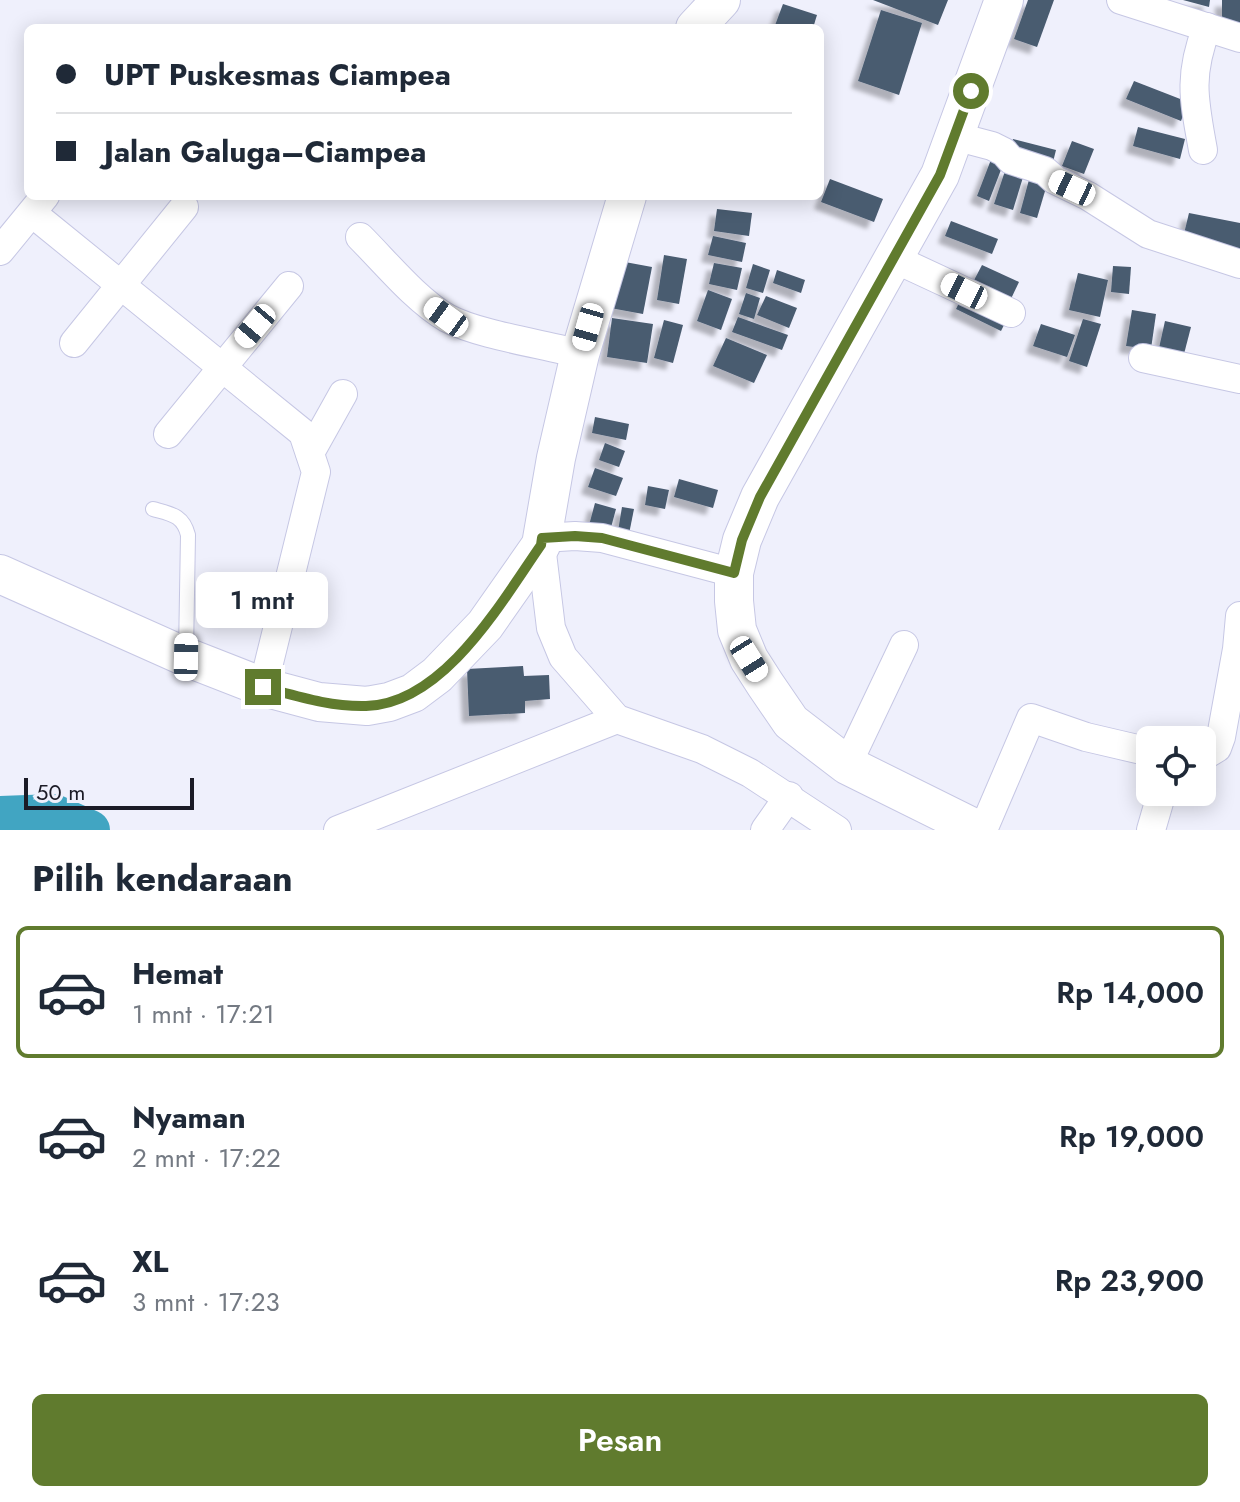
<!DOCTYPE html>
<html lang="id">
<head>
<meta charset="utf-8">
<style>
	body { margin:0; font-family:Jost,sans-serif; background:#f6f6f7; color:#1f2937; height:100vh; display:flex; flex-direction:column; font-size:30px; white-space:nowrap }
	* { box-sizing:border-box; margin:0 }
	p { font-size:26px; color:#747a83 }
	.icon { flex:none; width:44px; height:44px; fill:none; stroke:currentColor; stroke-width:2; stroke-linecap:round; stroke-linejoin:round }
	.map { position:relative; height:830px; overflow:hidden }
	.side { display:flex; flex-direction:column; background:#fff; flex:1 }
	.side>* { flex:none }
	.banner { position:absolute; left:24px; top:24px; width:800px; height:176px; border-radius:12px; box-shadow:0 4px 20px #0003; display:grid; align-content:center; height:176px; padding:0 32px; background:#fff }
	.fabs { position:absolute; left:1136px; top:726px; display:grid; gap:16px }
	.fabs a { display:grid; place-items:center; width:80px; height:80px; border-radius:12px; background:#fff; box-shadow:0 4px 20px #0003; font-size:40px }
	.scale { position:absolute; left:24px; bottom:20px; width:170px; box-sizing:border-box; padding-left:8px; border:4px solid #1b1b26; border-top:0; font-size:22px; line-height:28px; white-space:nowrap; color:#1b1b26; -webkit-text-stroke:6px #eff0fc; paint-order:stroke }
	.end { position:absolute; width:36px; height:36px; margin:-18px; border:10px solid #607b2e; background:#fff; box-shadow:0 0 0 4px #fff }
	.from { border-radius:50% }
	.bubble { position:absolute; height:56px; border-radius:12px; background:#fff; box-shadow:0 4px 20px #0003; font-size:26px; font-weight:600; line-height:56px; text-align:center }
	.car { position:absolute; width:24px; height:48px; margin:-24px -12px; border-radius:10px; box-shadow:0 0 6px 2px #0007; background:linear-gradient(#fff 24%,#345 0 40%,#fff 0 76%,#345 0 86%,#fff 0) }
	.banner b { display:flex; align-items:center; gap:28px; height:76px; font-size:30px }
	.banner b+b { border-top:2px solid #e0e1e3 }
	.banner i { width:20px; height:20px; background:#1f2937 }
	ul { padding:0; list-style:none }
	li { display:flex; align-items:center; gap:24px; height:132px; margin:0 16px 12px; padding:0 16px; border:4px solid transparent; border-radius:12px }
	li div { flex:1 }
	li b { display:block; font-size:30px }
	li em { font-style:normal; font-weight:600 }
	li.active { border-color:#607b2e }
	li>.icon { width:72px; height:72px; stroke-width:1.5 }
	h2 { padding:0 32px; font-size:36px; line-height:96px }
	.action { display:flex; gap:16px; margin-top:auto; padding:16px 32px }
	.action a { flex:1; height:92px; border-radius:12px; background:#607b2e; color:#fff; font-size:32px; font-weight:600; line-height:92px; text-align:center }
	.map>svg:first-child { display:block }
	.lines { fill:none; stroke-linecap:round; stroke-linejoin:round }
	.river { stroke:#41a5c2; stroke-width:40 }
	.building { fill:#495b70; filter:url(#shadow) }
	.lane-casing { stroke:#c6c7e4; stroke-width:16 }
	.street-casing { stroke:#c6c7e4; stroke-width:30 }
	.secondary-casing { stroke:#c6c7e4; stroke-width:40 }
	.lane { stroke:#fff; stroke-width:14 }
	.street { stroke:#fff; stroke-width:28 }
	.secondary { stroke:#fff; stroke-width:38 }
	.route { stroke:#607b2e; stroke-width:10 }
</style>
</head>
<body>
<div class="map">
<svg width="1240" height="830" viewBox="0 0 1240 830">
	<defs>
		<filter id="shadow"><feDropShadow dx="-7" dy="7" stdDeviation="2" flood-color="#0004"/></filter>
	</defs>
	<rect width="100%" height="100%" fill="#eff0fc"/>
	<g class="lines">
		<!-- river -->
		<polyline class="river" points="0,816 54,814 90,830"/>
	</g>
	<!-- building -->
	<g class="building">
		<polygon points="873,0 948,0 938,25"/>
		<polygon points="1028,0 1054,0 1037,47 1014,39"/>
		<polygon points="1183,0 1210,0 1209,7"/>
		<rect x="1222" y="0" width="18" height="25"/>
		<polygon points="783,4 817,15 813,28 774,28"/>
		<polygon points="881,10 922,23 899,95 858,81"/>
		<polygon points="1134,81 1188,102 1181,121 1126,99"/>
		<polygon points="1138,127 1185,139 1180,159 1133,146"/>
		<polygon points="1013,139 1056,150 1052,166 1009,157"/>
		<polygon points="1072,141 1094,149 1084,174 1062,166"/>
		<polygon points="992,157 1004,162 989,201 977,196"/>
		<polygon points="1006,168 1024,174 1013,210 994,204"/>
		<polygon points="1030,176 1048,181 1037,218 1020,213"/>
		<polygon points="830,179 883,199 874,222 821,202"/>
		<polygon points="717,209 752,213 749,236 714,231"/>
		<polygon points="1189,213 1240,223 1240,254 1182,242"/>
		<polygon points="951,221 998,239 992,254 945,236"/>
		<polygon points="713,236 746,243 742,262 708,255"/>
		<polygon points="664,255 687,259 679,304 657,300"/>
		<polygon points="614,260 652,267 643,314 605,307"/>
		<polygon points="714,263 742,268 737,290 709,284"/>
		<polygon points="753,264 770,270 763,293 746,288"/>
		<polygon points="982,265 1019,282 1008,305 971,286"/>
		<polygon points="1113,266 1131,267 1129,294 1111,292"/>
		<polygon points="777,270 805,280 801,293 773,283"/>
		<polygon points="1078,273 1108,280 1100,317 1069,310"/>
		<polygon points="708,290 732,299 721,330 697,321"/>
		<polygon points="746,293 760,298 754,319 739,314"/>
		<polygon points="963,295 1008,317 1001,331 956,309"/>
		<polygon points="766,296 797,308 789,328 757,315"/>
		<polygon points="1132,310 1156,314 1151,349 1126,346"/>
		<polygon points="738,317 788,335 782,350 732,332"/>
		<polygon points="612,318 653,324 647,363 607,357"/>
		<polygon points="1083,319 1101,324 1087,367 1069,361"/>
		<polygon points="664,320 683,325 673,363 654,358"/>
		<polygon points="1165,321 1191,327 1184,354 1159,348"/>
		<polygon points="1041,324 1075,335 1067,357 1033,346"/>
		<polygon points="726,338 767,355 754,383 713,366"/>
		<polygon points="595,417 629,424 626,440 592,433"/>
		<polygon points="605,443 625,451 619,467 599,460"/>
		<polygon points="595,468 623,478 616,496 588,487"/>
		<polygon points="679,479 718,490 713,508 674,497"/>
		<polygon points="648,486 669,490 665,509 645,505"/>
		<polygon points="595,503 616,509 609,535 588,529"/>
		<polygon points="622,507 634,509 628,539 617,537"/>
		<polygon points="523,666 524,676 549,675 550,699 525,701 525,713 469,716 467,669"/>
	</g>
	<g class="lines">
		<defs>
			<path id="lane" d="M153,509C171,514 183,515 188,535L186,652"/>
			<g id="street">
				<polyline points="1121,0 1240,38"/>
				<polyline points="954,136 992,146 1004,152 1011,160 1045,171 1055,180 1088,196 1148,234 1240,264"/>
				<path d="M1203,150C1194,100 1188,76 1207,27"/>
				<polyline points="32,213 303,433 316,472 263,687"/>
				<path d="M360,237C386,263 416,300 447,318C479,335 543,344 580,354"/>
				<polyline points="0,251 45,196"/>
				<polyline points="895,259 1011,313"/>
				<polyline points="74,343 184,207"/>
				<polyline points="1143,358 1240,379"/>
				<polyline points="168,434 289,286"/>
				<polyline points="310,453 343,394"/>
				<polyline points="542,538 575,536 602,538 734,573"/>
				<polyline points="541,545 551,628 563,657 617,719 702,749 750,773 837,830"/>
				<polyline points="1202,757 1217,748 1221,737 1237,649 1240,616"/>
				<polyline points="847,765 904,645"/>
				<polyline points="338,830 617,719"/>
				<polyline points="765,830 789,796"/>
				<polyline points="983,830 1031,718 1086,737 1150,752"/>
				<polyline points="1151,830 1162,792"/>
			</g>
			<g id="secondary">
				<polyline points="695,28 721,0"/>
				<polyline points="0,574 186,657 263,687 319,702 367,706 389,702 413,693 437,675 485,625 541,545 556,458 580,354 627,196"/>
				<polyline points="978,830 847,765 791,722 765,684 749,659 737,630 734,601 734,573 742,540 760,497 940,175 1004,0"/>
			</g>
		</defs>
		<!-- lane casing -->
		<use href="#lane" class="lane-casing"/>
		<!-- street casing -->
		<use href="#street" class="street-casing"/>
		<!-- secondary casing -->
		<use href="#secondary" class="secondary-casing"/>
		<!-- lane -->
		<use href="#lane" class="lane"/>
		<!-- street -->
		<use href="#street" class="street"/>
		<!-- secondary -->
		<use href="#secondary" class="secondary"/>
	</g>
	<g class="lines">
		<!-- route -->
		<path class="route" d="M263,687C297,696 330,707 366,706C444,704 502,601 541,545L542,538L575,536L602,538L734,573L742,540L760,497L940,175L971,91"/>
	</g>
</svg>
<div class="fabs">
<a><svg class="icon" aria-label="locate" viewBox="0 0 24 24"><circle cx="12" cy="12" r="6"/><path d="M12 2v4M12 18v4M2 12h4M18 12h4"/></svg></a>
</div>
<div class="scale">50 m</div>
<i class="end from" style="left:971px;top:91px"></i>
<i class="end" style="left:263px;top:687px"></i>
<div class="bubble" style="left:196px;top:572px;width:132px">1 mnt</div>
<i class="car" style="left:1072px;top:188px;rotate:295deg"></i>
<i class="car" style="left:964px;top:291px;rotate:296deg"></i>
<i class="car" style="left:446px;top:317px;rotate:306deg"></i>
<i class="car" style="left:255px;top:326px;rotate:220deg"></i>
<i class="car" style="left:588px;top:327px;rotate:196deg"></i>
<i class="car" style="left:186px;top:657px;rotate:1deg"></i>
<i class="car" style="left:749px;top:659px;rotate:148deg"></i>
<div class="banner">
<b><i class="from"></i>UPT Puskesmas Ciampea</b>
<b><i></i>Jalan Galuga–Ciampea</b>
</div>
</div>
<section class="side">
<h2>Pilih kendaraan</h2>
<ul>
<li class="active"><svg class="icon" aria-label="car" viewBox="0 0 24 24"><path d="M5 17H2v-5l4-1 3-4h7l3 4 3 1v5h-3M9 17h6M6 11h13"/><circle cx="7" cy="17" r="2"/><circle cx="17" cy="17" r="2"/></svg><div><b>Hemat</b><p>1 mnt · 17:21</p></div><em>Rp 14,000</em></li>
<li><svg class="icon" aria-label="car" viewBox="0 0 24 24"><path d="M5 17H2v-5l4-1 3-4h7l3 4 3 1v5h-3M9 17h6M6 11h13"/><circle cx="7" cy="17" r="2"/><circle cx="17" cy="17" r="2"/></svg><div><b>Nyaman</b><p>2 mnt · 17:22</p></div><em>Rp 19,000</em></li>
<li><svg class="icon" aria-label="car" viewBox="0 0 24 24"><path d="M5 17H2v-5l4-1 3-4h7l3 4 3 1v5h-3M9 17h6M6 11h13"/><circle cx="7" cy="17" r="2"/><circle cx="17" cy="17" r="2"/></svg><div><b>XL</b><p>3 mnt · 17:23</p></div><em>Rp 23,900</em></li>
</ul>
<div class="action"><a>Pesan</a></div>
</section>
</body>
</html>
